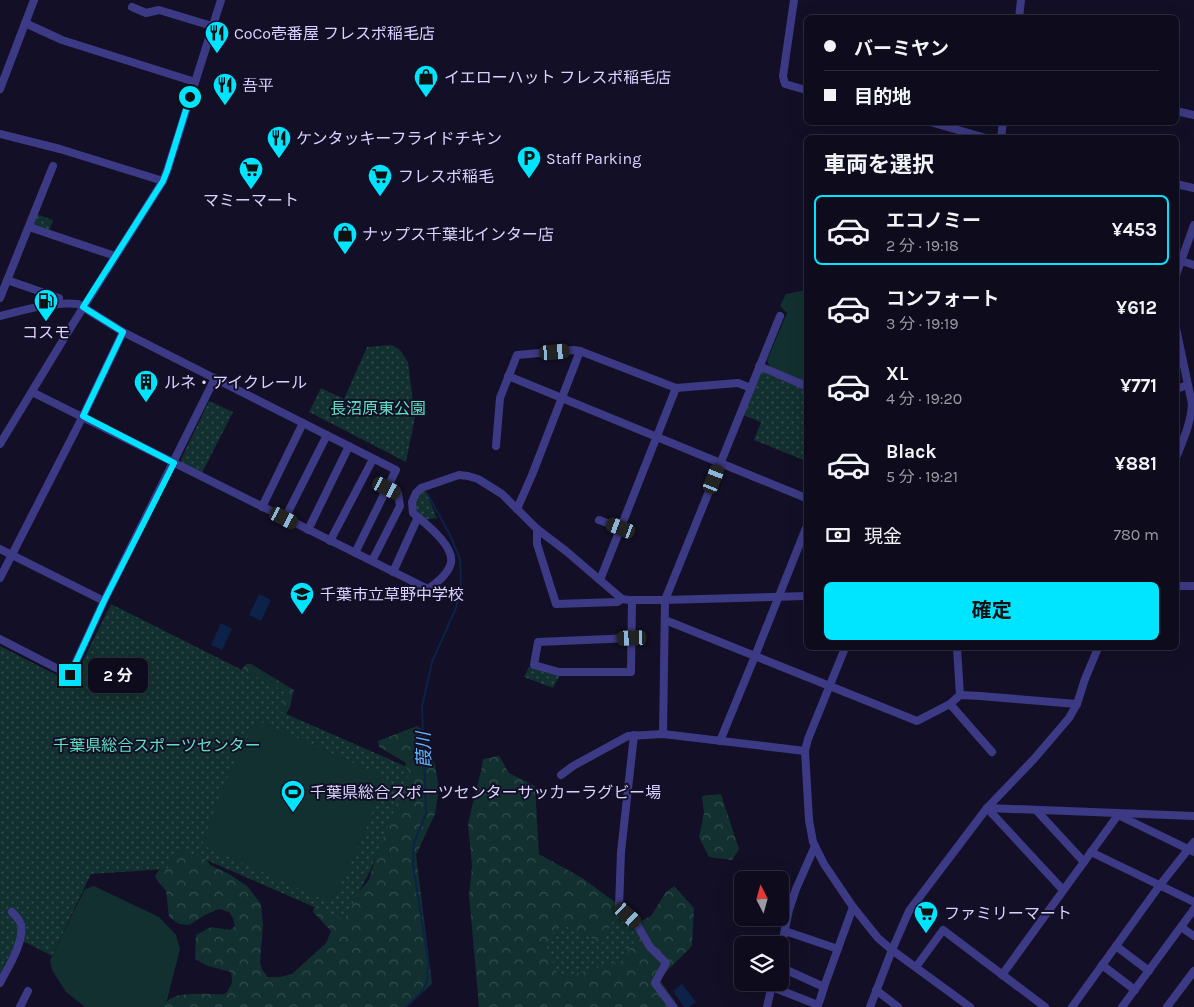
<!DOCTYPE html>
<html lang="ja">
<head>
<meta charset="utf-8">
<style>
	body { margin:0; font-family:Karla,"Noto Sans JP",sans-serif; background:#171425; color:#f1f3f6; height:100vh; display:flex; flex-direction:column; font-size:19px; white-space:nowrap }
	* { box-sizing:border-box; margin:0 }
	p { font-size:16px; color:#9b9ba3 }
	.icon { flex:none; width:28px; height:28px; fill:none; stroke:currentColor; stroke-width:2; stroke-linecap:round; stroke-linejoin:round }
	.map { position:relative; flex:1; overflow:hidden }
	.panel { position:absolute; left:804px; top:135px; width:375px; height:515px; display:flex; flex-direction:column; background:#0e0b1c; border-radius:8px; box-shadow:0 5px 20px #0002,0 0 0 1px #2e2b3b }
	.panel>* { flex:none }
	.guide { position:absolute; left:804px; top:15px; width:375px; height:110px; border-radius:8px; box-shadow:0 5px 20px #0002,0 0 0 1px #2e2b3b; display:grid; align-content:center; height:110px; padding:0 20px; background:#0e0b1c }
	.needle { width:32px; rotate:354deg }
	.fabs { position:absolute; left:734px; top:871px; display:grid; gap:10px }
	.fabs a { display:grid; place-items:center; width:55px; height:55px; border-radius:8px; background:#0e0b1c; box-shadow:0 5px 20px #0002,0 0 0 1px #2e2b3b; font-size:25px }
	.end { position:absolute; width:22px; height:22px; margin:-11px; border:6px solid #00e5ff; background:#111; box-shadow:0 0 0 2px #111 }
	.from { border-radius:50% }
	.bubble { position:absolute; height:35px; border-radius:8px; background:#0e0b1c; box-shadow:0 5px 20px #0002,0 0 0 1px #2e2b3b; font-size:16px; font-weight:700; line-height:35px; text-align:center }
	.car { position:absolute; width:15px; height:30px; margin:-15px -8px; border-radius:6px; box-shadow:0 0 4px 1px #0007; background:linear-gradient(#222 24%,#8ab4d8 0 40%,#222 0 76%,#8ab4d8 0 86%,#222 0) }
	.guide b { display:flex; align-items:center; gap:18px; height:48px; font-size:19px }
	.guide b+b { border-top:1px solid #2e2b3b }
	.guide i { width:12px; height:12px; background:#f1f3f6 }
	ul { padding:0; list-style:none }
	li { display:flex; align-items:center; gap:15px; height:70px; margin:0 10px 8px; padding:0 10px; border:2px solid transparent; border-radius:8px }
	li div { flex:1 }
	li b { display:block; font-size:19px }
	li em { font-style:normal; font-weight:700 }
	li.on { border-color:#00e5ff }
	li>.icon { width:45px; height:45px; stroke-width:1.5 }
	h2 { padding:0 20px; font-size:22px; line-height:60px }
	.pay { display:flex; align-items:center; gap:12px; height:55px; padding:0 20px; font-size:19px }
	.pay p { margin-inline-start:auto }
	.cta { display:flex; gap:10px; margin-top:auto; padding:10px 20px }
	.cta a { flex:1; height:58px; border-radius:8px; background:#00e5ff; color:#111; font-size:20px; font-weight:700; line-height:58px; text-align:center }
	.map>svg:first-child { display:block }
	.forest { fill:url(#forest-crowns) }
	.park { fill:url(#park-dots) }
	.garden { fill:#12302f }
	.water { fill:#0c2248 }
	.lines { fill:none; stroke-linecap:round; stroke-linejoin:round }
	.stream { stroke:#0c2248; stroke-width:2 }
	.minor { stroke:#3d3a85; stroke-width:8 }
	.route { stroke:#00e5ff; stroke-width:6 }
	.labels { text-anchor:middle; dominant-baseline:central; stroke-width:4; stroke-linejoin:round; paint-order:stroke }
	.poi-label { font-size:16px; fill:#d9d4ff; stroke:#130f26; text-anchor:start }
	.park-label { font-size:16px; fill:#5fe0c0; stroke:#130f26 }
	.water-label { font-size:18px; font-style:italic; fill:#62b6ff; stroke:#130f26 }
</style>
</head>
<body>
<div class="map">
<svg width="1194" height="1007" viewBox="0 0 1194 1007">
	<defs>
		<pattern id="forest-crowns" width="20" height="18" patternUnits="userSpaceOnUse" patternTransform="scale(1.25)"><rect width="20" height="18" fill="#12302f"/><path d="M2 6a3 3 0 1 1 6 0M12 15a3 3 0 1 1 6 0" fill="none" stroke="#344d4e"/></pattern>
		<pattern id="park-dots" width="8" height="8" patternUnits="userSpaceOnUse" patternTransform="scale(1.25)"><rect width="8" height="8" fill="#12302f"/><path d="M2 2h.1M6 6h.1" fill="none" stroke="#344d4e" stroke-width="1.8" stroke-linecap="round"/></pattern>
	</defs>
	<rect width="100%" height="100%" fill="#130f26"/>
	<!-- forest -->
	<g class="forest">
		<path d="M246,664H251L294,690L290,707L283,720L199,847L210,865L229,874L247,886L261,904L263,925L260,963L263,971L268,977H280L292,974L326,943L331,931L313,912L315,904L341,912L369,880L382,835L406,763L379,747L378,741L417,726L426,732L427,746L435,765L439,788L435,814L416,855L432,984L406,1007H161C164,1005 167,1001 170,999C183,991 210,995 225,994C232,986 233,982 231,972L208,966L195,959L196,935L211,927L230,930L235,926L233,918L229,912L219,909L205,915L189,925L179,924L169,917L166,891L155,877L162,864L239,673Z"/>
		<polygon points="499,756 509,773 535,786 539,854 582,878 641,921 651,916 666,892 674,886 694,908 692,946 659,979 679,1007 479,1007 469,895 472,866 468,824 481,771 483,759"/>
		<polygon points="721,794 739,849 732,860 709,857 699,837 704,813 702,796"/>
	</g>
	<!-- park -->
	<g class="park">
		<polygon points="36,214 53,220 49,231 33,226"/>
		<polygon points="392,345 400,350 408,362 415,417 406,462 309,412 321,388 344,399 367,347"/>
		<polygon points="761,371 806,389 806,461 754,440 761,422 743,415"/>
		<polygon points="209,401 233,412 202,473 182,463 181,459"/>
		<path d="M425,489L437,518L425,520C413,507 409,501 425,489Z"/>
		<polygon points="111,604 286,692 277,710 407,767 408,775 370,871 344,920 179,848 167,869 91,874 52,956 25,942 15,945 0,974 0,646 72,683"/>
		<polygon points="529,667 560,675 553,688 524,677"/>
		<polygon points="619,909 640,932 622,961 559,978 546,945 559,923 602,943"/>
	</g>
	<!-- garden -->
	<g class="garden">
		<polygon points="806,290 806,383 770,368 767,360 787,313 780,306 786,294"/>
		<path d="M257,720L385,777C371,820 353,862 331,903L202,845C217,800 233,761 257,720Z"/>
		<polygon points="94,886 159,917 176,935 180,949 166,1004 164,1007 85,1007 66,992 52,970 50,960 85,889"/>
	</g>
	<!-- water -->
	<g class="water">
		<polygon points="259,594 271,600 261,621 249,615"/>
		<polygon points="221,623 232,629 222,650 211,645"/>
		<polygon points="682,984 696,1002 689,1007 684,1007 673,991"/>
	</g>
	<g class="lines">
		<!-- stream -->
		<path class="stream" d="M406,1007C425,989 429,989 428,961L413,864L414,843L426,814L422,707L432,662L456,608L461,588L460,559L450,535L428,495"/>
		<!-- minor -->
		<g class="minor">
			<polyline points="794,0 783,76 785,84 806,90"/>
			<polyline points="132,7 146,13 159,10 212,26"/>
			<polyline points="1019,18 1021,0"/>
			<polyline points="25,23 62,40 195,82"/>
			<polyline points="0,89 34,0"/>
			<polyline points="1176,111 1194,115"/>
			<polyline points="930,122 986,138"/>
			<polyline points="0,134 60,149 163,181"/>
			<polyline points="1001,138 1003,122"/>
			<polyline points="1176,184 1194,188"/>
			<polyline points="29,227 115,256"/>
			<polyline points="1181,261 1194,265"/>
			<polyline points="1176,275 1194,225"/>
			<polyline points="7,280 59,298 58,304"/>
			<polyline points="0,298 53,166"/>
			<path d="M0,316C25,310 52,301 78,304L123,332L396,470L355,553"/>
			<path d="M1176,328L1192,404C1191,423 1183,440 1176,458"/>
			<polyline points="759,366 806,386"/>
			<polyline points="508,376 806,498"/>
			<polyline points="1176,389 1188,385"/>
			<path d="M32,392L428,589C436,583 446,576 450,566C458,548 425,523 413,513L412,502L416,493L421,488L459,475L468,476L478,479L502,494L537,529L566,551L622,599L629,600H665L806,596"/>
			<polyline points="0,444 71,327 163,181 167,171 221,0"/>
			<polyline points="496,446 500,398 517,355 574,350 580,351 676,388 738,383 751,388"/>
			<polyline points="262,507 303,423"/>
			<polyline points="517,509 532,475 580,351"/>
			<polyline points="285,518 327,435"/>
			<polyline points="599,520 621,528"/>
			<polyline points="537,529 537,544 556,604 617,602 622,599"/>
			<polyline points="308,530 349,446"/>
			<polyline points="330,541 373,459"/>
			<polyline points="0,549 104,601"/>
			<polyline points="372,561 400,506 398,493 387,488"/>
			<polyline points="393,572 418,517"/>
			<polyline points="0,578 83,416 123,332"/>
			<polyline points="600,580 676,388"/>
			<polyline points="1176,586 1194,586"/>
			<polyline points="665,620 917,721 950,704 960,695 980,696 1077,704"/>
			<polyline points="632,638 538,642 534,665 559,672 631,672 632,600"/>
			<polyline points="0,639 70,675 104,601 215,378"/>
			<polyline points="845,648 808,739 805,751 809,820 813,842 824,864 853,907 878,938 892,950 970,1007"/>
			<polyline points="957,648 960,695"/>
			<polyline points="950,704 992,752"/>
			<polyline points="663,734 665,600 780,316"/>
			<polyline points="634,735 621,852 619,907 636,923 650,947 666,963 655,983 673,1007"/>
			<polyline points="720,741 755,656 806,528"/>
			<polyline points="561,775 573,766 628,736 663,734 805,751"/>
			<polyline points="987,808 1194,816"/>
			<polyline points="987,808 1063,890"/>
			<polyline points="1036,810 1084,862"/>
			<polyline points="1116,814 1194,852"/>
			<polyline points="1091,852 1194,902"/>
			<polyline points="1181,927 1194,936"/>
			<polyline points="785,931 838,949"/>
			<polyline points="1116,946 1149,971"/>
			<polyline points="780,953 789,910 796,889 815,846"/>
			<polyline points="1102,965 1135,990"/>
			<polyline points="780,967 824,987"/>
			<polyline points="916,967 943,930 1045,1007"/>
			<polyline points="1002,975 1118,815"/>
			<path d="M0,983C8,967 24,943 21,925C20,920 16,916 12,912"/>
			<polyline points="772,987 818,1005"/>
			<polyline points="876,990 898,1007"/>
			<polyline points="20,1007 28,991"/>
			<polyline points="767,1007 772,985"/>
			<polyline points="817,1007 820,1000 824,987 853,907"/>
			<polyline points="870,1007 892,950 909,911 987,808 1034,759 1069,718 1077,704 1085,679 1098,648"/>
			<polyline points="1072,1007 1160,885 1194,842"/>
			<polyline points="1122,1007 1194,909"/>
			<polyline points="1167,1007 1194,971"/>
		</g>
	</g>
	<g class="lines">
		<!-- route -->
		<polyline class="route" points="70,675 104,601 174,463 83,416 123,332 83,307 163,181 167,171 190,97"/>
	</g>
	<!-- icons -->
	<defs>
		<symbol id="restaurant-pin" viewBox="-11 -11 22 30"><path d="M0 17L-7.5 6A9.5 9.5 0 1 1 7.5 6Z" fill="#00e5ff" stroke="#130f26"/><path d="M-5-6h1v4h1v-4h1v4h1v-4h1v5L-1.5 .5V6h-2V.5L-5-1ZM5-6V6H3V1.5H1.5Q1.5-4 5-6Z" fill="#111"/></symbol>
		<symbol id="shop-pin" viewBox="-11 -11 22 30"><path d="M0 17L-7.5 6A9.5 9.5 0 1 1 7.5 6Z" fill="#00e5ff" stroke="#130f26"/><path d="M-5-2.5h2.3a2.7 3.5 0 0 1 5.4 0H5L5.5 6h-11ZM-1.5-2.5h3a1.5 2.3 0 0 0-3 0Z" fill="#111"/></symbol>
		<symbol id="parking-pin" viewBox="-11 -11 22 30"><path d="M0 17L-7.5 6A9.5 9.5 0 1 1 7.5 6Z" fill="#00e5ff" stroke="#130f26"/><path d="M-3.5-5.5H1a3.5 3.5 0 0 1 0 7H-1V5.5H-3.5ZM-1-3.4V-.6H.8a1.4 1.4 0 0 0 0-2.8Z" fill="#111"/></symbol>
		<symbol id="supermarket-pin" viewBox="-11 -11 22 30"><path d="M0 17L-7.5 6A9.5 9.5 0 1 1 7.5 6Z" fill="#00e5ff" stroke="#130f26"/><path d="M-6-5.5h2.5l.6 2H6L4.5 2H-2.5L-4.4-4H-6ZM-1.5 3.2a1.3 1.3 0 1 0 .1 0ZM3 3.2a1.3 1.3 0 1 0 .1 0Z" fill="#111"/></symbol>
		<symbol id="fuel-pin" viewBox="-11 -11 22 30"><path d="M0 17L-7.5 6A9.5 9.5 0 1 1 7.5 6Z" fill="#00e5ff" stroke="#130f26"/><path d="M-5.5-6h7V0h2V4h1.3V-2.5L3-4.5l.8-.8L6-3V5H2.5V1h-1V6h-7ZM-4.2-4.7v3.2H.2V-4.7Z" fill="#111"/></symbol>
		<symbol id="building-pin" viewBox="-11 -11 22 30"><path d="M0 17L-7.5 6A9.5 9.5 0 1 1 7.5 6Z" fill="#00e5ff" stroke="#130f26"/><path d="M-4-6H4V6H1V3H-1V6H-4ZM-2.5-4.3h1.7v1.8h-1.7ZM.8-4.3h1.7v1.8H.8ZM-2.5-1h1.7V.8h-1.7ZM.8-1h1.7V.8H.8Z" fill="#111"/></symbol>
		<symbol id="school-pin" viewBox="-11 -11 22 30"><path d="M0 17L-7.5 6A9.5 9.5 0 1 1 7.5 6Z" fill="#00e5ff" stroke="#130f26"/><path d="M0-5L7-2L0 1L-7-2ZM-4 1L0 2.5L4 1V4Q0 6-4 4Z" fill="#111"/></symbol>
		<symbol id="stadium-pin" viewBox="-11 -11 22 30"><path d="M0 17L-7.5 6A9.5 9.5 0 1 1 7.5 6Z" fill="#00e5ff" stroke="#130f26"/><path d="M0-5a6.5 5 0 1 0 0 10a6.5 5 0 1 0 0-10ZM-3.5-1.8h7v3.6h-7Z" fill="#111"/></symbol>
	</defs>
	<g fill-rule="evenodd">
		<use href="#restaurant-pin" x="203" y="19" width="28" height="38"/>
		<use href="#shop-pin" x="412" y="63" width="28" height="38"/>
		<use href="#restaurant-pin" x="211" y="71" width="28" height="38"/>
		<use href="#restaurant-pin" x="265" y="124" width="28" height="38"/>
		<use href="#parking-pin" x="515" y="144" width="28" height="38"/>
		<use href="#supermarket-pin" x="237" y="155" width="28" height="38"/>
		<use href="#supermarket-pin" x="366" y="162" width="28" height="38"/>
		<use href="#shop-pin" x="331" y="220" width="28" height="38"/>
		<use href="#fuel-pin" x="32" y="287" width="28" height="38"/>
		<use href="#building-pin" x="132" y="368" width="28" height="38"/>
		<use href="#school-pin" x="288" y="580" width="28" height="38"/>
		<use href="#stadium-pin" x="279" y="778" width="28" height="38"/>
		<use href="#supermarket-pin" x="912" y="899" width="28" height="38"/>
	</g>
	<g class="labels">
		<!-- poi labels -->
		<g class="poi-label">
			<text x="234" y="33">CoCo壱番屋 フレスポ稲毛店</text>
			<text x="444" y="77">イエローハット フレスポ稲毛店</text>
			<text x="242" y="85">吾平</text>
			<text x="296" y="138">ケンタッキーフライドチキン</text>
			<text x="546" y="158">Staff Parking</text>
			<text x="398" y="176">フレスポ稲毛</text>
			<text x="251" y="200" text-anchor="middle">マミーマート</text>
			<text x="362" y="234">ナップス千葉北インター店</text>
			<text x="46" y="332" text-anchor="middle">コスモ</text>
			<text x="164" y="382">ルネ・アイクレール</text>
			<text x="320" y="594">千葉市立草野中学校</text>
			<text x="310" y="792">千葉県総合スポーツセンターサッカーラグビー場</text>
			<text x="944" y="913">ファミリーマート</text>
		</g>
		<!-- park labels -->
		<g class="park-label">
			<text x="378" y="408">長沼原東公園</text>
			<text x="157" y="745">千葉県総合スポーツセンター</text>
		</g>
		<!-- water labels -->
		<g class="water-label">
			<text transform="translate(424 750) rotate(-92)">葭川</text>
		</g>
	</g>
</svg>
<div class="fabs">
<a><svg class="needle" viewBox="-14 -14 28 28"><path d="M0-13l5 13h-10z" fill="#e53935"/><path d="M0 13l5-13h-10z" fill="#9b9ba3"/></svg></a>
<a><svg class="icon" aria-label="layers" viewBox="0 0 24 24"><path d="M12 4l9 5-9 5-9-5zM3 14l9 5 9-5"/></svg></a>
</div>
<i class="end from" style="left:190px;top:97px"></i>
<i class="end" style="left:70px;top:675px"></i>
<div class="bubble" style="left:88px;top:658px;width:60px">2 分</div>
<i class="car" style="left:555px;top:352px;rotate:85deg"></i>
<i class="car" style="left:714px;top:479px;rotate:21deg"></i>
<i class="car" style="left:387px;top:488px;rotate:117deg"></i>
<i class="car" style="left:284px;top:518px;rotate:117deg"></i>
<i class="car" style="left:621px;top:528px;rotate:291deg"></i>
<i class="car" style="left:632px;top:638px;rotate:268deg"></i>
<i class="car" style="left:628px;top:915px;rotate:132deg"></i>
<div class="guide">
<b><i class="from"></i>バーミヤン</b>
<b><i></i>目的地</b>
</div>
<section class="panel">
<h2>車両を選択</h2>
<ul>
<li class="on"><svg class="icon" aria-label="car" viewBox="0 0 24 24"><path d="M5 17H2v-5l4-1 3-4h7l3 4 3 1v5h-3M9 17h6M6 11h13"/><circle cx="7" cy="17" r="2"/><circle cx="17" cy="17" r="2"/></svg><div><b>エコノミー</b><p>2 分 · 19:18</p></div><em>¥453</em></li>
<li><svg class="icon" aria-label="car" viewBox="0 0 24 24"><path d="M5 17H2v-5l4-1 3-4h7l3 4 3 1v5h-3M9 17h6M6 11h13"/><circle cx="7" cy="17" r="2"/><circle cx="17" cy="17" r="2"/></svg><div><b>コンフォート</b><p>3 分 · 19:19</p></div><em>¥612</em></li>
<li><svg class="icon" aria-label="car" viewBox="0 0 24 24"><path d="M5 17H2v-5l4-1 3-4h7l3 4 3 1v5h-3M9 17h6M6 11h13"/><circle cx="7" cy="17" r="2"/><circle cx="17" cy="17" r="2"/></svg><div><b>XL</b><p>4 分 · 19:20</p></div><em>¥771</em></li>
<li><svg class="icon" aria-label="car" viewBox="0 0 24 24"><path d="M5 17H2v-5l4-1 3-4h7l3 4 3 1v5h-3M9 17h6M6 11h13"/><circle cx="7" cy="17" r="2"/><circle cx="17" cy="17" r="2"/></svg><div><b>Black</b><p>5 分 · 19:21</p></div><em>¥881</em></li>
</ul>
<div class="pay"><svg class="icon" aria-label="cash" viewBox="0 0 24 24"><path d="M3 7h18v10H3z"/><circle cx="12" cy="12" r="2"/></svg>現金<p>780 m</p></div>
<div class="cta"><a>確定</a></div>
</section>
</div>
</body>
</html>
